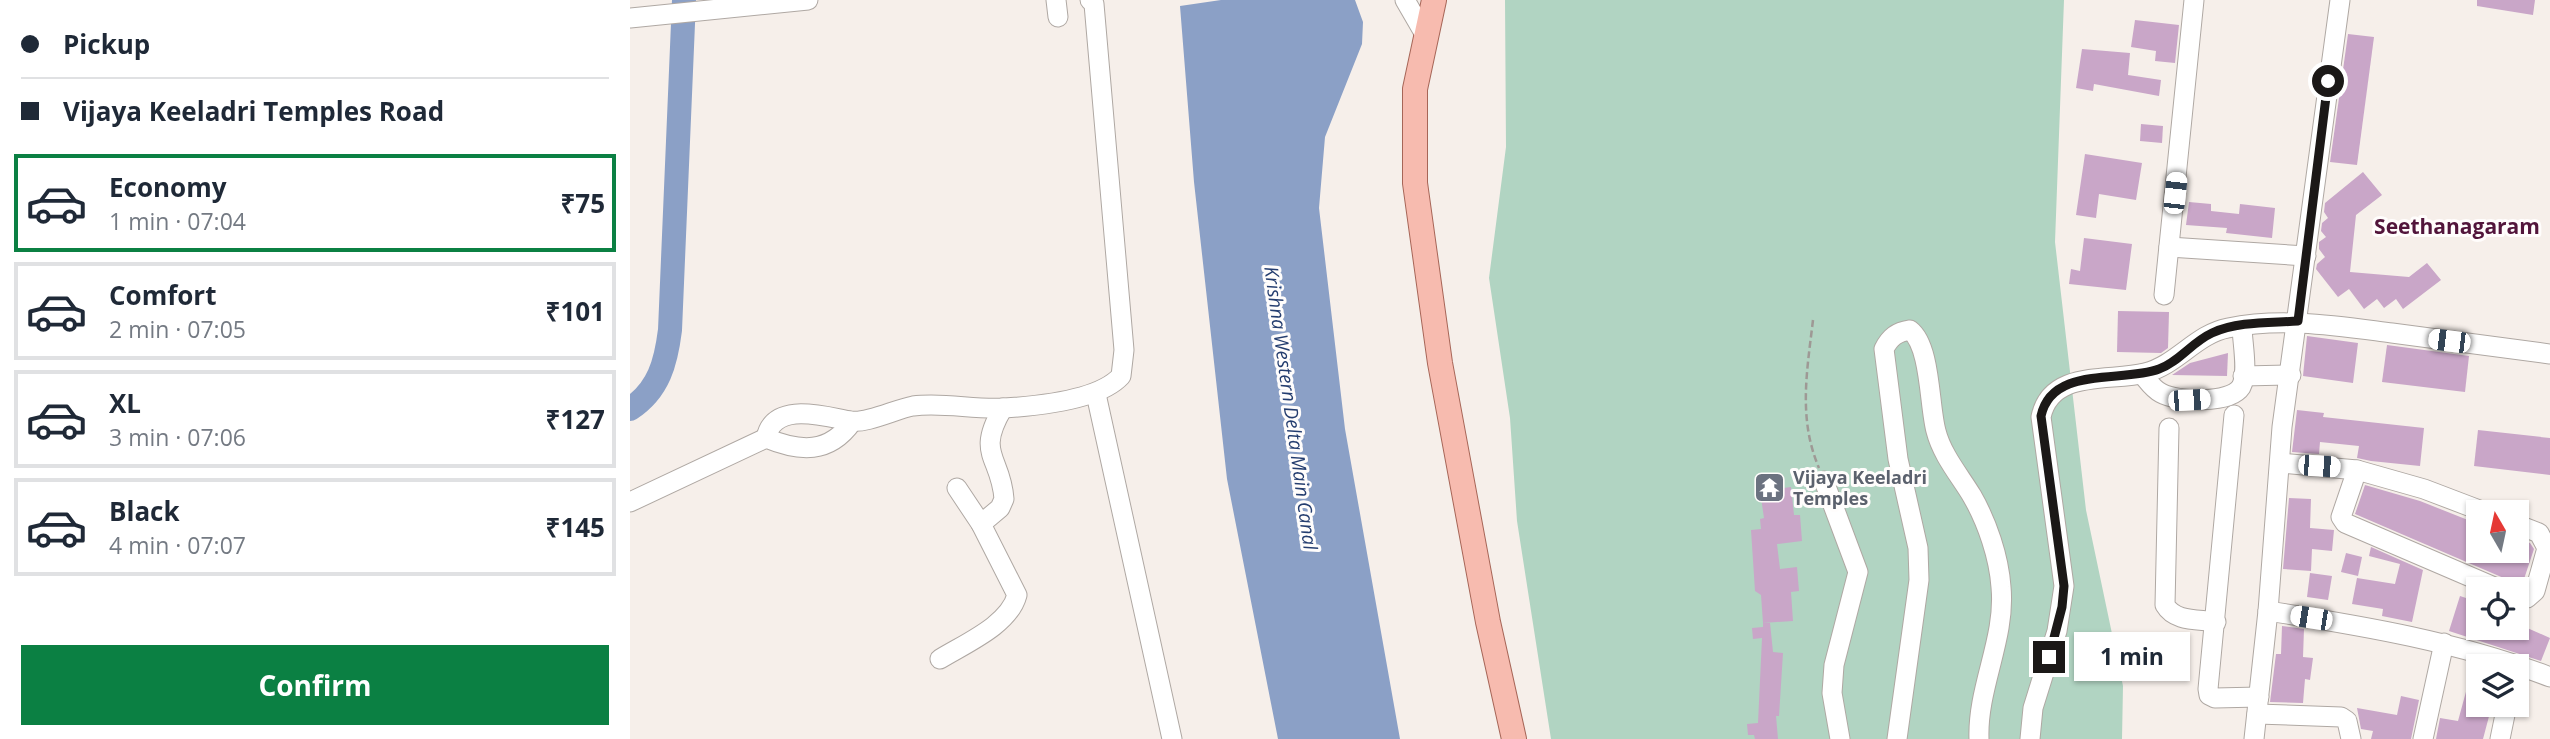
<!DOCTYPE html>
<html lang="en">
<head>
<meta charset="utf-8">
<style>
	body { margin:0; font-family:"Open Sans",sans-serif; background:#f6f6f7; color:#1f2937; height:100vh; display:flex; flex-direction:column; font-size:26px; white-space:nowrap }
	* { box-sizing:border-box; margin:0 }
	p { font-size:23px; color:#747a83 }
	.icon { flex:none; width:38px; height:38px; fill:none; stroke:currentColor; stroke-width:2; stroke-linecap:round; stroke-linejoin:round }
	.map { position:relative; flex:1; overflow:hidden }
	.panel { display:flex; flex-direction:column; background:#fff; width:630px }
	.panel>* { flex:none }
	.guide { display:grid; align-content:center; height:154px; padding:0 21px; background:#fff }
	.needle { width:46px; rotate:351deg }
	.fabs { position:absolute; left:1836px; top:500px; display:grid; gap:14px }
	.fabs a { display:grid; place-items:center; width:63px; height:63px; border-radius:0px; background:#fff; box-shadow:0 2px 5px #0004; font-size:35px }
	.end { position:absolute; width:32px; height:32px; margin:-16px; border:9px solid #1b1817; background:#fff; box-shadow:0 0 0 4px #fff }
	.from { border-radius:50% }
	.bubble { position:absolute; height:49px; border-radius:0px; background:#fff; box-shadow:0 2px 5px #0004; font-size:23px; font-weight:700; line-height:49px; text-align:center }
	.car { position:absolute; width:21px; height:42px; margin:-21px -10px; border-radius:9px; box-shadow:0 0 5px 2px #0007; background:linear-gradient(#fff 24%,#345 0 40%,#fff 0 76%,#345 0 86%,#fff 0) }
	.guide b { display:flex; align-items:center; gap:24px; height:66px; font-size:26px }
	.guide b+b { border-top:2px solid #e0e1e3 }
	.guide i { width:18px; height:18px; background:#1f2937 }
	ul { padding:0; list-style:none }
	li { display:flex; align-items:center; gap:21px; height:98px; margin:0 14px 10px; padding:0 7px; border:4px solid #e0e1e3; border-radius:0px }
	li div { flex:1 }
	li b { display:block; font-size:26px }
	li em { font-style:normal; font-weight:700 }
	li.selected { border-color:#0b8043 }
	li>.icon { width:63px; height:63px; stroke-width:1.5 }
	.cta { display:flex; gap:14px; margin-top:auto; padding:14px 21px }
	.cta a { flex:1; height:80px; border-radius:0px; background:#0b8043; color:#fff; font-size:28px; font-weight:700; line-height:80px; text-align:center }
	main { display:flex; flex:1; min-height:0 }
	.map>svg:first-child { display:block }
	.green { fill:#b1d4c2 }
	.water { fill:#8ba0c6 }
	.lines { fill:none; stroke-linecap:round; stroke-linejoin:round }
	.river { stroke:#8ba0c6; stroke-width:24 }
	.building { fill:#c9a6c8 }
	.minor-casing { stroke:#afa8a3; stroke-width:21 }
	.major-casing { stroke:#a66557; stroke-width:26 }
	.path { stroke:#9e9995; stroke-width:2.5; stroke-dasharray:7 3.5; stroke-linecap:butt }
	.minor { stroke:#fff; stroke-width:19 }
	.major { stroke:#f7bbaf; stroke-width:24 }
	.route { stroke:#1b1817; stroke-width:9 }
	.labels { text-anchor:middle; dominant-baseline:central; stroke-width:6; stroke-linejoin:round; paint-order:stroke }
	.worship-label { font-size:18px; font-weight:bold; fill:#5b616d; stroke:#fffdfc; text-anchor:start }
	.water-label { font-size:19px; font-style:italic; fill:#243d6f; stroke:#fffdfc }
	.quarter-label { font-size:21px; font-weight:bold; fill:#52153b; stroke:#fffdfc }
</style>
</head>
<body>
<main>
<section class="panel">
<div class="guide">
<b><i class="from"></i>Pickup</b>
<b><i></i>Vijaya Keeladri Temples Road</b>
</div>
<ul>
<li class="selected"><svg class="icon" aria-label="car" viewBox="0 0 24 24"><path d="M5 17H2v-5l4-1 3-4h7l3 4 3 1v5h-3M9 17h6M6 11h13"/><circle cx="7" cy="17" r="2"/><circle cx="17" cy="17" r="2"/></svg><div><b>Economy</b><p>1 min · 07:04</p></div><em>₹75</em></li>
<li><svg class="icon" aria-label="car" viewBox="0 0 24 24"><path d="M5 17H2v-5l4-1 3-4h7l3 4 3 1v5h-3M9 17h6M6 11h13"/><circle cx="7" cy="17" r="2"/><circle cx="17" cy="17" r="2"/></svg><div><b>Comfort</b><p>2 min · 07:05</p></div><em>₹101</em></li>
<li><svg class="icon" aria-label="car" viewBox="0 0 24 24"><path d="M5 17H2v-5l4-1 3-4h7l3 4 3 1v5h-3M9 17h6M6 11h13"/><circle cx="7" cy="17" r="2"/><circle cx="17" cy="17" r="2"/></svg><div><b>XL</b><p>3 min · 07:06</p></div><em>₹127</em></li>
<li><svg class="icon" aria-label="car" viewBox="0 0 24 24"><path d="M5 17H2v-5l4-1 3-4h7l3 4 3 1v5h-3M9 17h6M6 11h13"/><circle cx="7" cy="17" r="2"/><circle cx="17" cy="17" r="2"/></svg><div><b>Black</b><p>4 min · 07:07</p></div><em>₹145</em></li>
</ul>
<div class="cta"><a>Confirm</a></div>
</section>
<div class="map">
<svg width="1920" height="739" viewBox="0 0 1920 739">
	<rect width="100%" height="100%" fill="#f6efea"/>
	<!-- green -->
	<polygon class="green" points="875,0 1434,0 1425,242 1456,510 1493,686 1492,739 921,739 887,521 880,418 859,278 876,147"/>
	<!-- water -->
	<polygon class="water" points="591,0 725,0 733,22 732,44 695,137 689,208 715,429 770,739 648,739 597,479 564,182 550,6"/>
	<g class="lines">
		<!-- river -->
		<path class="river" d="M0,409C29,390 36,362 40,330L54,0"/>
	</g>
	<!-- building -->
	<g class="building">
		<polygon points="1847,0 1905,0 1903,15 1847,6"/>
		<polygon points="1505,20 1549,25 1545,63 1525,61 1526,51 1501,47"/>
		<polygon points="1718,34 1744,37 1727,165 1700,162"/>
		<polygon points="1452,49 1500,53 1498,75 1531,80 1529,96 1464,84 1463,91 1446,88"/>
		<polygon points="1511,124 1533,126 1532,143 1510,141"/>
		<polygon points="1455,154 1512,163 1506,200 1469,194 1466,218 1446,215"/>
		<polygon points="1733,172 1752,195 1726,215 1720,272 1779,277 1797,263 1811,280 1773,309 1766,299 1754,308 1747,299 1734,309 1719,289 1708,297 1686,269 1687,264 1695,257 1689,249 1689,242 1696,237 1691,231 1692,223 1698,218 1694,212 1695,203"/>
		<polygon points="1559,202 1581,204 1581,211 1609,214 1610,204 1645,208 1642,238 1596,233 1597,228 1556,225"/>
		<polygon points="1454,238 1502,244 1496,290 1439,284 1441,269 1450,271"/>
		<polygon points="1488,311 1539,312 1538,348 1531,353 1487,352"/>
		<polygon points="1677,336 1728,343 1723,383 1673,376"/>
		<polygon points="1757,345 1839,356 1835,392 1752,382"/>
		<polygon points="1598,353 1597,376 1542,375 1560,363"/>
		<polygon points="1667,410 1694,413 1693,417 1794,428 1790,466 1741,461 1727,458 1729,446 1690,442 1689,454 1662,452"/>
		<polygon points="1848,430 1920,438 1920,475 1844,466"/>
		<polygon points="1735,485 1790,501 1848,524 1848,551 1886,551 1886,538 1900,543 1904,549 1892,585 1882,585 1876,579 1725,514"/>
		<polygon points="1161,487 1164,515 1170,515 1172,541 1147,544 1150,569 1167,567 1169,591 1161,592 1163,621 1133,623 1131,595 1125,591 1121,530 1131,529 1130,519 1134,518 1130,491"/>
		<polygon points="1659,498 1681,499 1680,528 1704,530 1702,551 1682,549 1681,571 1653,569"/>
		<polygon points="1741,547 1793,570 1782,622 1752,616 1753,609 1722,604 1727,578 1765,584 1770,564 1739,556"/>
		<polygon points="1716,553 1732,557 1728,576 1711,572"/>
		<polygon points="1680,573 1702,576 1698,600 1677,597"/>
		<polygon points="1830,596 1848,602 1848,628 1886,628 1886,623 1920,638 1911,661 1819,631"/>
		<polygon points="1133,623 1140,623 1143,652 1153,653 1149,716 1146,716 1148,739 1125,739 1124,735 1118,735 1117,724 1128,723 1132,638 1123,639 1122,628 1133,627"/>
		<polygon points="1652,626 1674,629 1673,657 1683,658 1680,680 1675,679 1673,703 1640,702 1646,654 1651,654"/>
		<polygon points="1837,688 1848,691 1848,705 1862,705 1853,739 1806,739 1810,718 1828,721"/>
		<polygon points="1771,696 1789,700 1781,739 1741,739 1743,731 1731,729 1727,708 1767,715"/>
	</g>
	<g class="lines">
		<defs>
			<g id="minor">
				<polyline points="426,0 428,17"/>
				<polyline points="775,0 797,38"/>
				<polyline points="0,18 178,0"/>
				<polyline points="1539,247 1676,256"/>
				<polyline points="1534,295 1564,0"/>
				<path d="M1512,374C1518,381 1523,389 1531,393C1547,402 1600,404 1611,387C1619,372 1612,342 1612,326"/>
				<polyline points="1613,376 1661,375"/>
				<polyline points="466,394 542,739"/>
				<polyline points="1604,415 1578,689 1579,695 1585,698 1629,697"/>
				<path d="M1539,428L1535,605C1545,622 1567,619 1586,622"/>
				<path d="M136,438C144,400 196,417 221,421C236,424 266,409 283,406C314,402 344,410 374,408C407,406 469,400 491,376L494,350L464,4L460,0"/>
				<polyline points="1650,463 1727,470 1794,489 1857,513"/>
				<polyline points="1727,470 1711,517 1715,523 1871,590"/>
				<polyline points="1194,481 1228,572 1204,665 1202,693 1210,739"/>
				<path d="M0,502L136,438C170,452 199,454 222,422"/>
				<path d="M351,524L370,508L374,499C371,456 345,455 373,408"/>
				<polyline points="1886,524 1909,533 1917,548 1905,591 1897,598 1886,596"/>
				<path d="M1638,611C1734,626 1829,642 1920,677"/>
				<path d="M310,659C336,643 379,625 387,595L351,524L327,488"/>
				<polyline points="1627,714 1711,717 1717,721 1721,739"/>
				<path d="M1267,739L1289,580L1288,548L1268,459L1254,349C1260,337 1267,332 1280,330C1301,346 1299,406 1306,431C1312,455 1330,476 1342,496C1357,522 1369,557 1371,587C1376,639 1347,687 1349,739"/>
				<path d="M1400,739L1403,708L1427,631L1434,586L1411,417C1421,369 1480,382 1515,373C1547,365 1566,334 1598,328C1653,317 1707,326 1762,333C1815,340 1867,347 1920,354"/>
				<polyline points="1624,739 1638,611 1652,427 1710,0"/>
				<polyline points="1793,739 1814,643"/>
				<polyline points="1870,739 1877,705"/>
			</g>
			<polyline id="major" points="804,0 785,89 785,183 810,363 858,622 884,739"/>
		</defs>
		<!-- minor casing -->
		<use href="#minor" class="minor-casing"/>
		<!-- major casing -->
		<use href="#major" class="major-casing"/>
		<!-- path -->
		<path class="path" d="M1183,320C1177,371 1168,419 1189,468"/>
		<!-- minor -->
		<use href="#minor" class="minor"/>
		<!-- major -->
		<use href="#major" class="major"/>
	</g>
	<g class="lines">
		<!-- route -->
		<path class="route" d="M1419,657L1432,607L1434,586L1411,416C1422,365 1492,383 1529,369C1549,362 1562,342 1582,333C1608,321 1641,323 1668,321L1698,81"/>
	</g>
	<!-- icons -->
	<defs>
		<symbol id="temple-square" viewBox="-11 -11 22 22"><rect x="-9" y="-9" width="18" height="18" rx="4" fill="#6b7280" stroke="#fffdfc"/><path d="M0-6L5-2H3V0L6.5 2.5H4V6H1.5V3h-3V6H-4V2.5H-6.5L-3 0V-2H-5Z" fill="#fff"/></symbol>
	</defs>
	<g fill-rule="evenodd">
		<use href="#temple-square" x="1122" y="470" width="35" height="35"/>
	</g>
	<g class="labels">
		<!-- worship labels -->
		<g class="worship-label">
			<text x="1163" y="477">Vijaya Keeladri<tspan x="1163" dy="21">Temples</tspan></text>
		</g>
		<!-- water labels -->
		<g class="water-label">
			<text transform="translate(661 408) rotate(82)">Krishna Western Delta Main Canal</text>
		</g>
		<!-- quarter labels -->
		<g class="quarter-label">
			<text x="1827" y="226">Seethanagaram</text>
		</g>
	</g>
</svg>
<div class="fabs">
<a><svg class="needle" viewBox="-14 -14 28 28"><path d="M0-13l5 13h-10z" fill="#e53935"/><path d="M0 13l5-13h-10z" fill="#747a83"/></svg></a>
<a><svg class="icon" aria-label="locate" viewBox="0 0 24 24"><circle cx="12" cy="12" r="6"/><path d="M12 2v4M12 18v4M2 12h4M18 12h4"/></svg></a>
<a><svg class="icon" aria-label="layers" viewBox="0 0 24 24"><path d="M12 4l9 5-9 5-9-5zM3 14l9 5 9-5"/></svg></a>
</div>
<i class="end from" style="left:1698px;top:81px"></i>
<i class="end" style="left:1419px;top:657px"></i>
<div class="bubble" style="left:1444px;top:632px;width:116px">1 min</div>
<i class="car" style="left:1545px;top:193px;rotate:6deg"></i>
<i class="car" style="left:1819px;top:341px;rotate:277deg"></i>
<i class="car" style="left:1559px;top:400px;rotate:87deg"></i>
<i class="car" style="left:1689px;top:466px;rotate:94deg"></i>
<i class="car" style="left:1681px;top:618px;rotate:279deg"></i>
</div>
</main>
</body>
</html>
